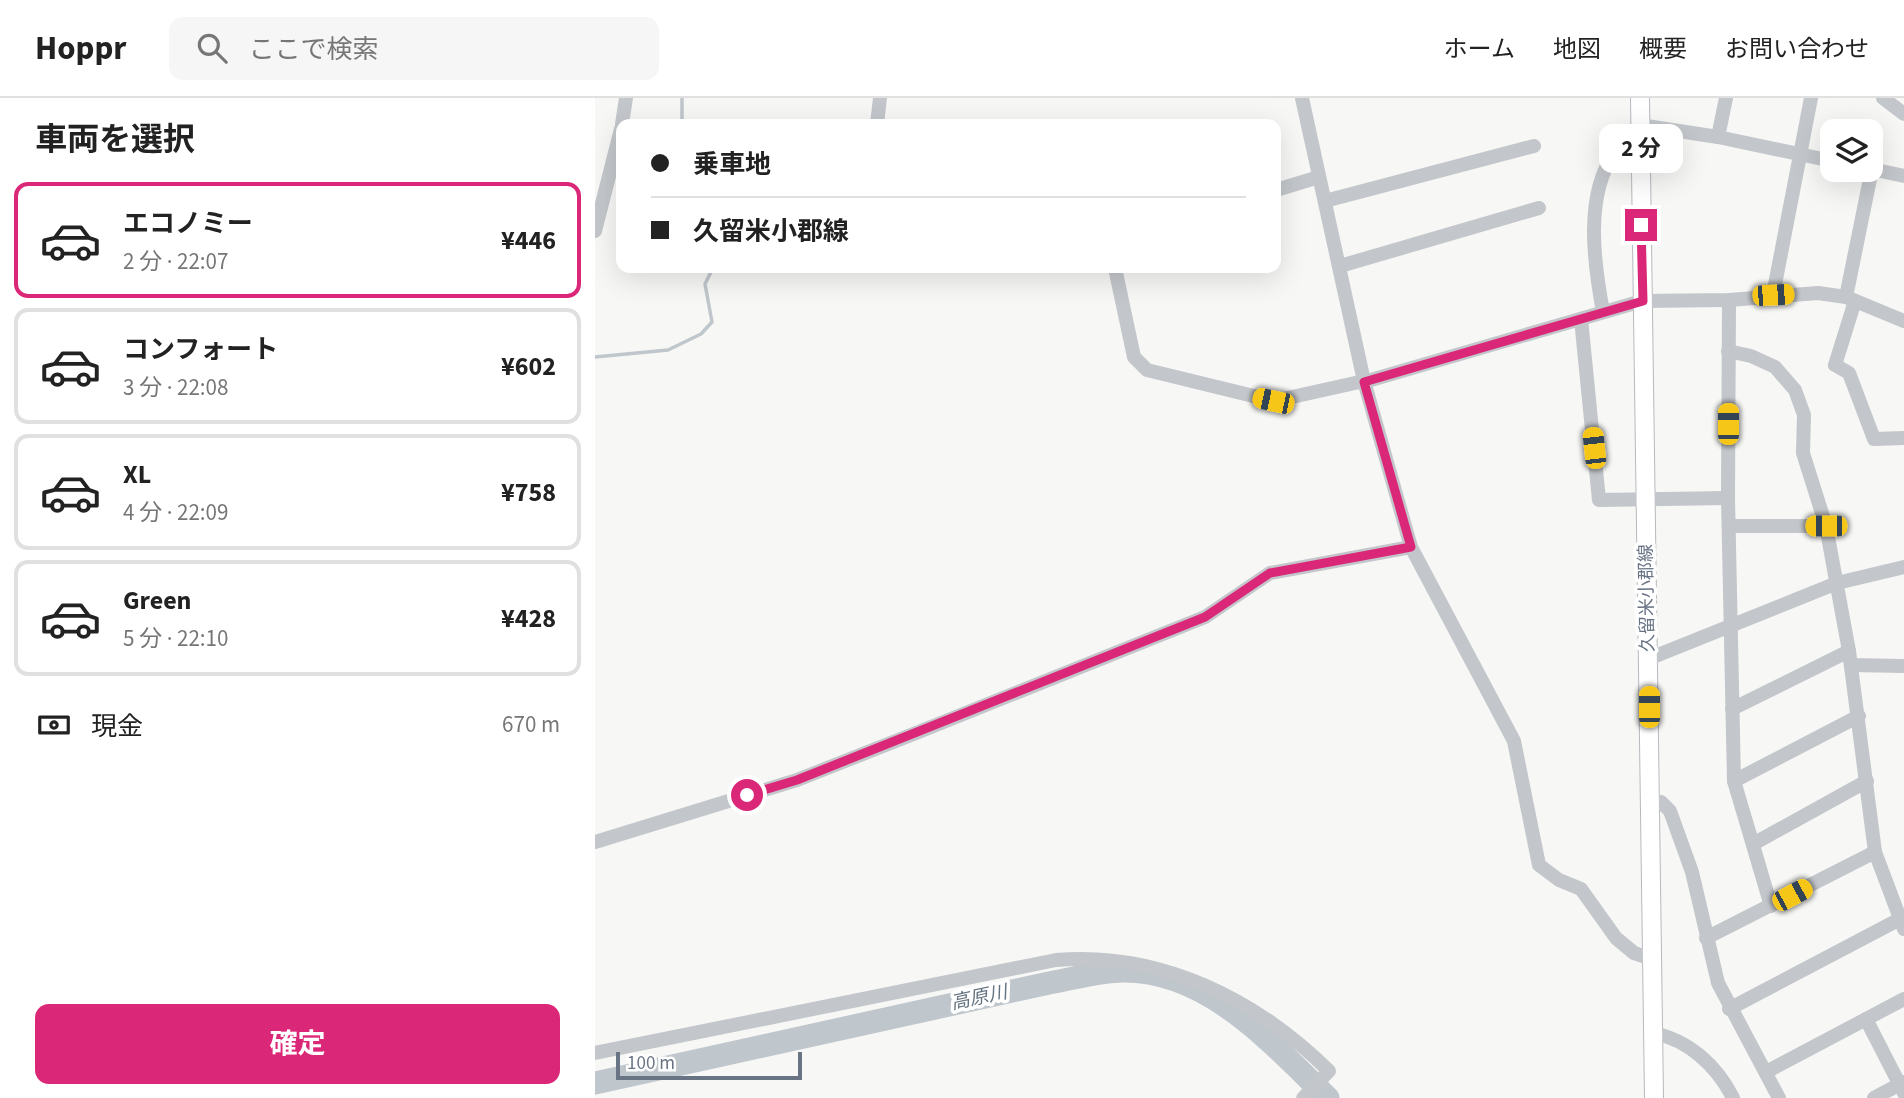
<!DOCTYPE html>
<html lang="ja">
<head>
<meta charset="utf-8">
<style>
	body { margin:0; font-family:"Source Sans 3","Noto Sans JP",sans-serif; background:#f6f6f6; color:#222; height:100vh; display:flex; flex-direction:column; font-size:26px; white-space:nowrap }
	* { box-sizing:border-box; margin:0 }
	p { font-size:23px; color:#767676 }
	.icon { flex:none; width:38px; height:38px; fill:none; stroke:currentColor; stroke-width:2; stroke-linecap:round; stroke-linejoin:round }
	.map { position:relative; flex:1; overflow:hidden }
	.panel { display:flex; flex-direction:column; background:#fff; width:595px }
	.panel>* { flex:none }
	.guide { position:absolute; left:21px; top:21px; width:665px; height:154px; border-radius:14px; box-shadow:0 7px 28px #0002; display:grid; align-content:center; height:154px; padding:0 35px; background:#fff }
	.controls { position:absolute; left:1225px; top:21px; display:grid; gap:14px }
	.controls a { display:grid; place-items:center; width:63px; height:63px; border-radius:14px; background:#fff; box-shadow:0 7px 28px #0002; font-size:35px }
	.scale { position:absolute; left:21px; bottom:18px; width:186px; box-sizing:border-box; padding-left:7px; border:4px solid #687384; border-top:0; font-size:19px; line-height:24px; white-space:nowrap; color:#687384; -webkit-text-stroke:5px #fff; paint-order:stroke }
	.end { position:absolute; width:32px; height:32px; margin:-16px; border:9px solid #db2777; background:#fff; box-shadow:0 0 0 4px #fff }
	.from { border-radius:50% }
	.bubble { position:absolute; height:49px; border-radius:14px; background:#fff; box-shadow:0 7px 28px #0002; font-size:23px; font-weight:700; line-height:49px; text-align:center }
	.car { position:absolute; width:21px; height:42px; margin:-21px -10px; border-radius:9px; box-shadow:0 0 5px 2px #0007; background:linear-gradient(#f5c518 24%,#345 0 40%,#f5c518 0 76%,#345 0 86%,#f5c518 0) }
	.guide b { display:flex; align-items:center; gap:24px; height:66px; font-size:26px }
	.guide b+b { border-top:2px solid #e0e0e0 }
	.guide i { width:18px; height:18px; background:#222 }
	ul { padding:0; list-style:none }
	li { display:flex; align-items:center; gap:21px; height:116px; margin:0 14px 10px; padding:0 21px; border:4px solid #e0e0e0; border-radius:14px }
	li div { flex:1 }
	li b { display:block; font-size:26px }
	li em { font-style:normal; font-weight:700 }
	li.current { border-color:#db2777 }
	li>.icon { width:63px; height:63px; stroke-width:1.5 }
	h2 { padding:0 35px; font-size:32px; line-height:84px }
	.pay { display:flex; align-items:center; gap:18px; height:77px; padding:0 35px; font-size:26px }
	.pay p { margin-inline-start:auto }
	.button { display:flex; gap:14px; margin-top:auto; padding:14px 35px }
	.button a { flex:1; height:80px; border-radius:14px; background:#db2777; color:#fff; font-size:28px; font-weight:700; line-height:80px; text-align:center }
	header { display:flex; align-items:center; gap:42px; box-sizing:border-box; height:98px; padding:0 35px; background:#fff; border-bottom:2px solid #e0e0e0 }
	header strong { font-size:33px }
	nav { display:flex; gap:38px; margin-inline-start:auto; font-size:24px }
	.search { width:490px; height:63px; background:#f6f6f6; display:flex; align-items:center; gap:18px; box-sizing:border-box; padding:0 24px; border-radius:14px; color:#767676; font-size:26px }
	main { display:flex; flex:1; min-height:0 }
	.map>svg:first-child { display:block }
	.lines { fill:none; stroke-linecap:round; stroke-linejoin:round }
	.stream { stroke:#bfc6cc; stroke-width:3.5 }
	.river { stroke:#bfc6cc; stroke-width:23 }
	.major-casing { stroke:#b6b9be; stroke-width:20 }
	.minor { stroke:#c3c6ca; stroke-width:14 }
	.major { stroke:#fff; stroke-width:18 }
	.route { stroke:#db2777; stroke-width:9 }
	.labels { text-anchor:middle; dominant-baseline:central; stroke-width:7; stroke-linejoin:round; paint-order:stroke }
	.street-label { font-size:18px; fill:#687384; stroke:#fff }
	.water-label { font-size:19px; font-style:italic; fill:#64737f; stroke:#fff }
</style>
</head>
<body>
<header>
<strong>Hoppr</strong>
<div class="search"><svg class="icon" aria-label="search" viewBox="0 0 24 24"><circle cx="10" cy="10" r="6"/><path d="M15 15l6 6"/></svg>ここで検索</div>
<nav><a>ホーム</a><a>地図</a><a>概要</a><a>お問い合わせ</a></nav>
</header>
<main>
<section class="panel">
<h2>車両を選択</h2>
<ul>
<li class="current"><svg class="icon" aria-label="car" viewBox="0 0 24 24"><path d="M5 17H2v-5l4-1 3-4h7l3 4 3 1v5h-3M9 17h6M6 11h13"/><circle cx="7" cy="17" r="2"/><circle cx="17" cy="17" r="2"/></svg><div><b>エコノミー</b><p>2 分 · 22:07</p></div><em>¥446</em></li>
<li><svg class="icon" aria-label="car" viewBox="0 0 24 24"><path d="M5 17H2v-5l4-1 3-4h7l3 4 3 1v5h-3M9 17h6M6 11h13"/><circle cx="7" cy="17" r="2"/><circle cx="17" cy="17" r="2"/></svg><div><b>コンフォート</b><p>3 分 · 22:08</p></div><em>¥602</em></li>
<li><svg class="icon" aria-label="car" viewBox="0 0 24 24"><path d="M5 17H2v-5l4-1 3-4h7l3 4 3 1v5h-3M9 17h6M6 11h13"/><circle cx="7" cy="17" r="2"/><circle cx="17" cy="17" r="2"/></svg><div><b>XL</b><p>4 分 · 22:09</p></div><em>¥758</em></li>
<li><svg class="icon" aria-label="car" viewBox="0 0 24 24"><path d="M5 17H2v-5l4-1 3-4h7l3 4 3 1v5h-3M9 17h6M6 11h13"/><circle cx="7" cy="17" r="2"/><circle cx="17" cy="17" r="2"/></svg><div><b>Green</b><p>5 分 · 22:10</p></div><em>¥428</em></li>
</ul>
<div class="pay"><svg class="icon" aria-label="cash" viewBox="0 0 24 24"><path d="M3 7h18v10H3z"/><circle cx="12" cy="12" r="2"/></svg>現金<p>670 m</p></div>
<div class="button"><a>確定</a></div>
</section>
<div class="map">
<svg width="1309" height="1000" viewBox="0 0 1309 1000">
	<rect width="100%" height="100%" fill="#f7f7f5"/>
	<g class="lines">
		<!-- stream -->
		<g class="stream">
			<polyline points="87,26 87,0"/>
			<polyline points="0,259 73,252 106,236 117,224 110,186 118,170"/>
		</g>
		<!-- river -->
		<path class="river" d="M0,985L454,885C478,881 504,873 528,873C613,872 677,946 733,1000"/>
		<defs>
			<polyline id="major" points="1045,0 1059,1000"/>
		</defs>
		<!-- major casing -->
		<use href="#major" class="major-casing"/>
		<!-- minor -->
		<g class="minor">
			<polyline points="707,0 769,283 816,449 919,643 944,767 964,782 986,791 1021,840 1039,855 1057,861"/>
			<polyline points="1288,0 1309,16"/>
			<polyline points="27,26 31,0"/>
			<polyline points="282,26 285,0"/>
			<polyline points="1045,27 1123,39 1237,63"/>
			<polyline points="1123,39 1131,0"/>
			<polyline points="1276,71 1309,78"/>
			<polyline points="681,92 724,79"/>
			<polyline points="730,103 939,48"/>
			<polyline points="0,133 26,31"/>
			<polyline points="745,168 944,110"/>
			<polyline points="520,170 539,259 552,272 679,303 769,283"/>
			<polyline points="1178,197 1216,0"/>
			<polyline points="1251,199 1277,71"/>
			<polyline points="1134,202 1133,400 1139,683 1176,808"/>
			<polyline points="1260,203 1240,267 1254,275 1279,341 1309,340"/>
			<path d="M1008,214C999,165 989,97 1020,54L1045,52"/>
			<polyline points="986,221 1004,402 1133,400"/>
			<polyline points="1133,253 1156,258 1180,269 1200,292 1209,317 1208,355 1231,428 1254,553 1280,754 1309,831"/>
			<polyline points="769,284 1047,203 1134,202 1223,195 1251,199 1309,223"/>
			<polyline points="1134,428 1231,428"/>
			<polyline points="1053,561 1242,485 1309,469"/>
			<polyline points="1256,567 1309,568"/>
			<polyline points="1137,611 1254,553"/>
			<polyline points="1139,683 1264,618"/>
			<polyline points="1055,706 1066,704 1075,713 1097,774 1123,885 1184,1000"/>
			<polyline points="0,744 202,682 326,633 610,519 675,475 816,449"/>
			<polyline points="1158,746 1272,683"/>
			<polyline points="1111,840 1280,754"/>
			<polyline points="1134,911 1305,821"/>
			<polyline points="1271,921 1309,995"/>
			<path d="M1058,935C1094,942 1122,968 1138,1000"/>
			<path d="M0,955L461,862C565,853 661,901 734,973L708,1000"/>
			<polyline points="1171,974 1309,901"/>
			<polyline points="1279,1000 1309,984"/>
		</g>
		<!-- major -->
		<use href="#major" class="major"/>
	</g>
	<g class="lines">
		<!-- route -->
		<polyline class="route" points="152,697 202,682 610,519 675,475 816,449 769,284 1048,203 1046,127"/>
	</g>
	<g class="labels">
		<!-- street labels -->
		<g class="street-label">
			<text transform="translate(1052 500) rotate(-91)">久留米小郡線</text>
		</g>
		<!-- water labels -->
		<g class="water-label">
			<text transform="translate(384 900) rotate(-12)">高原川</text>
		</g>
	</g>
</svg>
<div class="controls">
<a><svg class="icon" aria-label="layers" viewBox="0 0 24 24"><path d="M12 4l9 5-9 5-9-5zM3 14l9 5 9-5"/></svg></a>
</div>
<div class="scale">100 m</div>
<i class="end from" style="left:152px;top:697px"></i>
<i class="end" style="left:1046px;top:127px"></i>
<div class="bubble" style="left:1004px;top:26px;width:84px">2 分</div>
<i class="car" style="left:1178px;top:197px;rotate:87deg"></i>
<i class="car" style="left:678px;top:303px;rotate:282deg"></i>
<i class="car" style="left:1133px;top:326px;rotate:0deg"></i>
<i class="car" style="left:999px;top:350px;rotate:354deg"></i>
<i class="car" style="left:1231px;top:428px;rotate:270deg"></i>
<i class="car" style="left:1054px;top:609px;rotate:0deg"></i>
<i class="car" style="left:1197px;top:797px;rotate:62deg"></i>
<div class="guide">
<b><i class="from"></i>乗車地</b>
<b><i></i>久留米小郡線</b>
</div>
</div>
</main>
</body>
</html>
